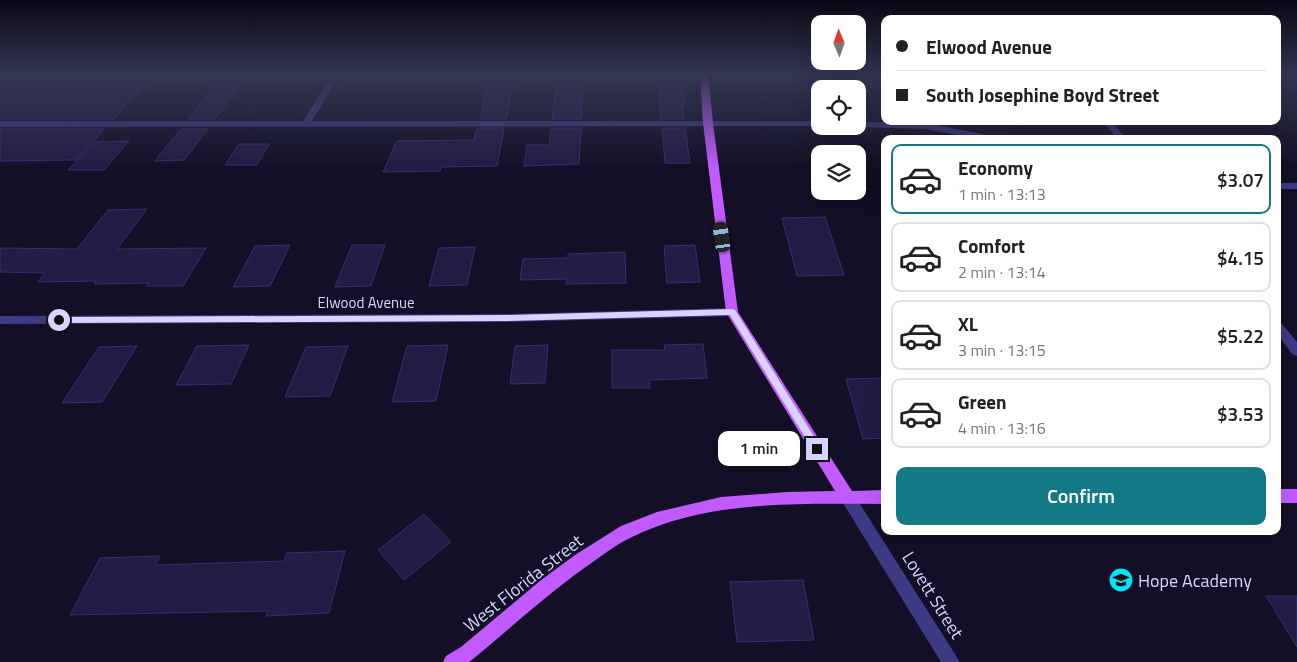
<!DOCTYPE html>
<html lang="en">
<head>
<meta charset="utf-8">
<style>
	body { margin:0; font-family:"Titillium Web",sans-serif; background:#f2f2f2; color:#202124; height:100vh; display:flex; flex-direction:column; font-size:19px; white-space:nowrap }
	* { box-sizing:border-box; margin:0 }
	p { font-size:16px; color:#757577 }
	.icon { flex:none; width:28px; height:28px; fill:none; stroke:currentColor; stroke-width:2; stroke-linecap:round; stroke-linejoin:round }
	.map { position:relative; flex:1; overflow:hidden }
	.drawer { position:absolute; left:881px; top:135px; width:400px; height:400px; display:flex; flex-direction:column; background:#fff; border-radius:10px; box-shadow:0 5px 20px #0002 }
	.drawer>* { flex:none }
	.hud { position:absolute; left:881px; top:15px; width:400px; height:110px; border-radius:10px; box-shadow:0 5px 20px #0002; display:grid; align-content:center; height:110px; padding:0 15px; background:#fff }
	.needle { width:32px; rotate:358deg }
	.controls { position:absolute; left:811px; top:15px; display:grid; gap:10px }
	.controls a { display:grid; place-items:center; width:55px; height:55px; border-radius:10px; background:#fff; box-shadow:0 5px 20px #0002; font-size:25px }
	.end { position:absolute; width:22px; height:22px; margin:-11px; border:6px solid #d9d4ff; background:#111; box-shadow:0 0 0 2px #111 }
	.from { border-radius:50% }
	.bubble { position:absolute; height:35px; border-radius:10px; background:#fff; box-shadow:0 5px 20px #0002; font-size:16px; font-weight:600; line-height:35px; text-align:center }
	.car { position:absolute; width:15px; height:30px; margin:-15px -8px; border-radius:6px; box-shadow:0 0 4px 1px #0007; background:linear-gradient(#222 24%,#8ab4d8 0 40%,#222 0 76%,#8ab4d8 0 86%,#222 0) }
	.hud b { display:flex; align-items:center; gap:18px; height:48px; font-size:19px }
	.hud b+b { border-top:1px solid #e0e0e0 }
	.hud i { width:12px; height:12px; background:#202124 }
	ul { padding:9px 0 0; list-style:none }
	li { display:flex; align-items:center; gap:15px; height:70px; margin:0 10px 8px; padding:0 5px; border:2px solid #e0e0e0; border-radius:10px }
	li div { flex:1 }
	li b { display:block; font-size:19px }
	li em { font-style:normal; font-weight:600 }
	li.active { border-color:#127987 }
	li>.icon { width:45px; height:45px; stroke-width:1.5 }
	.button { display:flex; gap:10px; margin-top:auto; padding:10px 15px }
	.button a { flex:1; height:58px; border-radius:10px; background:#127987; color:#fff; font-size:20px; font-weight:600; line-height:58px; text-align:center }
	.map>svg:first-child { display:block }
	.building { fill:#241b47; stroke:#3b2d73 }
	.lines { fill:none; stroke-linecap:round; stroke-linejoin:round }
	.minor { fill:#3d3a85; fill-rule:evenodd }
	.major { fill:#c25bff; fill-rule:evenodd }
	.route { fill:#d9d4ff }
	.labels { text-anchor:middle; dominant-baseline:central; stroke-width:4; stroke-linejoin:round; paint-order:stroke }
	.street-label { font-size:15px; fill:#d9d4ff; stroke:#130f26 }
	.near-poi-label { font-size:18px; fill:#d9d4ff; stroke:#130f26; text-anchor:start }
	.near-street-label { font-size:18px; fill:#d9d4ff; stroke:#130f26 }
</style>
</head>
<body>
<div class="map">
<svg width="1297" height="662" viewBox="0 0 1297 662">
	<rect width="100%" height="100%" fill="#130f26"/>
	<!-- building -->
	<g class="building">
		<polygon points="223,75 247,76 215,119 188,119"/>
		<polygon points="513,83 506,119 480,119 488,84"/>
		<polygon points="682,83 685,105 682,105 684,119 661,119 658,84"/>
		<polygon points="146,84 113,119 0,119 0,86"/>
		<polygon points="556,86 583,86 581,119 552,119"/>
		<polygon points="477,128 504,128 497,166 441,167 440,171 383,172 397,141 474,140"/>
		<polygon points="551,128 581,128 579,164 524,166 527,145 549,145"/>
		<polygon points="662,128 685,128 690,163 665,163"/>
		<polygon points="0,129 104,129 76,160 0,161"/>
		<polygon points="181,129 208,129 184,160 155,161"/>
		<polygon points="129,141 104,170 68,170 95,142"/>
		<polygon points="239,144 269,144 257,165 225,165"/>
		<polygon points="147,209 117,249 206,248 183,286 147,286 149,283 94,284 96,281 38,282 45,273 0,272 0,248 77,249 108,210"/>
		<polygon points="825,217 844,275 797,276 782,218"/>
		<polygon points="290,245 270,286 233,287 255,246"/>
		<polygon points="352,245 385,245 371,286 335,287"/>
		<polygon points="695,245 700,282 667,283 664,246"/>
		<polygon points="475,247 467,285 429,286 439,248"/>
		<polygon points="625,252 626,283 566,284 566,279 520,280 523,259 568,258 568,254"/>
		<polygon points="703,344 707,378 650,380 650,388 612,388 612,350 665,350 664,345"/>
		<polygon points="249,345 231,384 176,385 197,346"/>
		<polygon points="448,345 436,401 392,402 407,346"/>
		<polygon points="548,345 545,383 510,384 515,346"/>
		<polygon points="137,346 102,402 62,403 99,347"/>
		<polygon points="348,346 330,396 285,397 306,347"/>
		<polygon points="885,378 885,438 863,439 846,379"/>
		<polygon points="424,514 451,542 404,580 378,550"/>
		<polygon points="345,551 329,613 266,616 268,611 70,615 100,558 160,556 155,565 284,561 287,553"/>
		<polygon points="803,580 814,640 737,642 730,582"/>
		<polygon points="1266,596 1297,596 1297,647"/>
	</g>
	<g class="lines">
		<!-- minor -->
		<g class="minor">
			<polygon points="332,75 340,75 312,121 820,121 820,126 822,126 0,127 0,121 303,121"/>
			<polygon points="1103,121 1112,121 1126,139 1117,139"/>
			<polygon points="858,122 926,123 992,136 996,139 977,139 926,129 855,127 858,126"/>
			<rect x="1278" y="183" width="19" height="6"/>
			<polygon points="732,308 738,312 732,316 508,322 0,324 0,316 508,314"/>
			<polygon points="1278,323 1282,324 1297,342 1297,356 1292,354 1278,335"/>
			<polygon points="848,491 853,493 960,662 941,662 843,503 840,498 843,493"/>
		</g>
		<!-- major -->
		<g class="major">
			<path d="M700,75H708L713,123L738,312L852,491L885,490V504C802,504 709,499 632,537C619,543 608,551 597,559C553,589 514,625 473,659L469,662H443L446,656L461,647L541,580L575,555L621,526L657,512L721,497L787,492L835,491L726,312L703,123Z"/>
			<rect x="1278" y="489" width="19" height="14"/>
		</g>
	</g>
	<!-- sky -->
	<linearGradient id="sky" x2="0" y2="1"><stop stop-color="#0a0815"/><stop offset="0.45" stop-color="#333752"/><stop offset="1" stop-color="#333752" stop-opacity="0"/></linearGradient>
	<rect width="1297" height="168" fill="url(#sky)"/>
	<!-- route -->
	<polygon class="route" points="732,309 735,310 820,446 820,452 814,452 730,315 508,321 59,323 55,320 59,317 508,315"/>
	<!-- icons -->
	<defs>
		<symbol id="school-disc" viewBox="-11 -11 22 22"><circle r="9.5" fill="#00e5ff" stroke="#130f26"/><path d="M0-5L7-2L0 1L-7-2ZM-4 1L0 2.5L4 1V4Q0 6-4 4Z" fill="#111"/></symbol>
	</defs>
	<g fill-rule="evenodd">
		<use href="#school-disc" x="1107" y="566" width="28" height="28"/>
	</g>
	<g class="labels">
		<!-- street labels -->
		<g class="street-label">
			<text x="366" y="302">Elwood Avenue</text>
		</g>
		<!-- near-poi labels -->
		<g class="near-poi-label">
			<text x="1138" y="580">Hope Academy</text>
		</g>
		<!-- near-street labels -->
		<g class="near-street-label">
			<text transform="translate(523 583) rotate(-38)">West Florida Street</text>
			<text transform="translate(933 595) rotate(58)">Lovett Street</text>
		</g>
	</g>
</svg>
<div class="controls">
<a><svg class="needle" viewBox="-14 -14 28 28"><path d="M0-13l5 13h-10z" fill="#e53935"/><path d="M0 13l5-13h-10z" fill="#757577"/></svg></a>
<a><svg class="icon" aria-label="locate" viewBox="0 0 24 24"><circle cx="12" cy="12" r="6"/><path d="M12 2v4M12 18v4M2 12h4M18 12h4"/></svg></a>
<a><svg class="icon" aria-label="layers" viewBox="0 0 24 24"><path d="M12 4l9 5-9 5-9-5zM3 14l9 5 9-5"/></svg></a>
</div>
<i class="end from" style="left:59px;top:320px"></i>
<i class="end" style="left:817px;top:449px"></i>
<div class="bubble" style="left:718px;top:431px;width:82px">1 min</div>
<i class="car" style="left:722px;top:237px;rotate:352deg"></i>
<div class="hud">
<b><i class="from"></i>Elwood Avenue</b>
<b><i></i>South Josephine Boyd Street</b>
</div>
<section class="drawer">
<ul>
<li class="active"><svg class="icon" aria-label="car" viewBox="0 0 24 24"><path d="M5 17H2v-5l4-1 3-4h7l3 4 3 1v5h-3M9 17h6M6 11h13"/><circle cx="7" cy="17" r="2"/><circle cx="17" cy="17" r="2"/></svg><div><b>Economy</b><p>1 min · 13:13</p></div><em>$3.07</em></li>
<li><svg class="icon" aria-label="car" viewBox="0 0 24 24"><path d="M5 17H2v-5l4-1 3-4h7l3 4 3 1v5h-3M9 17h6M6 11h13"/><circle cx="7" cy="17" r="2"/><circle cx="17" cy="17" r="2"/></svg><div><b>Comfort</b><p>2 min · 13:14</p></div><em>$4.15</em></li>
<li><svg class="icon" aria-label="car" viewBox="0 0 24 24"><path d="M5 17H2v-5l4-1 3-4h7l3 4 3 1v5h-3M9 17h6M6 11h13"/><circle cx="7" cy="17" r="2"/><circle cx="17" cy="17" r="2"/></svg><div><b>XL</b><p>3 min · 13:15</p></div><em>$5.22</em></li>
<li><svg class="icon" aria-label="car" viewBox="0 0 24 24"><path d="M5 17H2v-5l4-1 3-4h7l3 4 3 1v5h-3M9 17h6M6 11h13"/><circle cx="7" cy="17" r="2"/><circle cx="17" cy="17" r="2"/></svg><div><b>Green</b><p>4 min · 13:16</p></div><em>$3.53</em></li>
</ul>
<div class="button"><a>Confirm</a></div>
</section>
</div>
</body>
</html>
